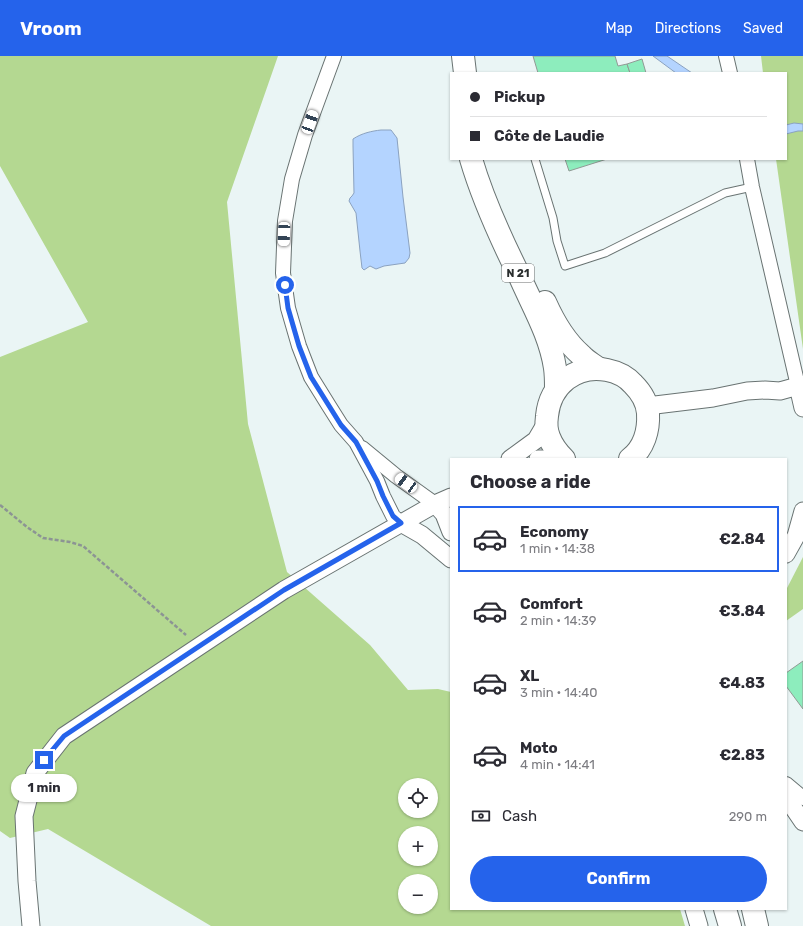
<!DOCTYPE html>
<html lang="en">
<head>
<meta charset="utf-8">
<style>
	body { margin:0; font-family:Rubik,sans-serif; background:#f7f7f7; color:#2b2b33; height:100vh; display:flex; flex-direction:column; font-size:15px; white-space:nowrap }
	* { box-sizing:border-box; margin:0 }
	p { font-size:13px; color:#7c7c81 }
	.icon { flex:none; width:22px; height:22px; fill:none; stroke:currentColor; stroke-width:2; stroke-linecap:round; stroke-linejoin:round }
	.map { position:relative; flex:1; overflow:hidden }
	.sheet { position:absolute; left:450px; top:402px; width:337px; height:452px; display:flex; flex-direction:column; background:#fff; border-radius:0px; box-shadow:0 1px 3px #0004 }
	.sheet>* { flex:none }
	.hud { position:absolute; left:450px; top:16px; width:337px; height:88px; border-radius:0px; box-shadow:0 1px 3px #0004; display:grid; align-content:center; height:88px; padding:0 20px; background:#fff }
	.buttons { position:absolute; left:398px; top:722px; display:grid; gap:8px }
	.buttons a { display:grid; place-items:center; width:40px; height:40px; border-radius:50%; background:#fff; box-shadow:0 1px 3px #0004; font-size:20px }
	.end { position:absolute; width:18px; height:18px; margin:-9px; border:5px solid #2563eb; background:#fff; box-shadow:0 0 0 2px #fff }
	.from { border-radius:50% }
	.bubble { position:absolute; height:28px; border-radius:14px; background:#fff; box-shadow:0 1px 3px #0004; font-size:13px; font-weight:700; line-height:28px; text-align:center }
	.car { position:absolute; width:12px; height:24px; margin:-12px -6px; border-radius:5px; box-shadow:0 0 3px 1px #0007; background:linear-gradient(#fff 24%,#345 0 40%,#fff 0 76%,#345 0 86%,#fff 0) }
	.hud b { display:flex; align-items:center; gap:14px; height:38px; font-size:15px }
	.hud b+b { border-top:1px solid #e1e1e2 }
	.hud i { width:10px; height:10px; background:#2b2b33 }
	ul { padding:0; list-style:none }
	li { display:flex; align-items:center; gap:12px; height:66px; margin:0 8px 6px; padding:0 12px; border:2px solid transparent; border-radius:0px }
	li div { flex:1 }
	li b { display:block; font-size:15px }
	li em { font-style:normal; font-weight:700 }
	li.current { border-color:#2563eb }
	li>.icon { width:36px; height:36px; stroke-width:1.5 }
	h2 { padding:0 20px; font-size:18px; line-height:48px }
	.pay { display:flex; align-items:center; gap:10px; height:44px; padding:0 20px; font-size:15px }
	.pay p { margin-inline-start:auto }
	.primary-button { display:flex; gap:8px; margin-top:auto; padding:8px 20px }
	.primary-button a { flex:1; height:46px; border-radius:24px; background:#2563eb; color:#fff; font-size:16px; font-weight:700; line-height:46px; text-align:center }
	header { display:flex; align-items:center; gap:24px; box-sizing:border-box; height:56px; padding:0 20px; background:#2563eb; color:#fff }
	header strong { font-size:19px }
	nav { display:flex; gap:22px; margin-inline-start:auto; font-size:14px }
	.map>svg:first-child { display:block }
	.green { fill:#b4d891; fill-rule:evenodd }
	.water { fill:#b4d4ff; stroke:#8ba2c0 }
	.building { fill:#8dedbd; stroke:#919a95 }
	.lines { fill:none; stroke-linecap:round; stroke-linejoin:round }
	.service-casing { stroke:#697372; stroke-width:9 }
	.minor-casing { stroke:#697372; stroke-width:16 }
	.tertiary-casing { stroke:#697372; stroke-width:19 }
	.trunk-casing { stroke:#697372; stroke-width:24 }
	.path { stroke:#8c9494; stroke-width:2.5; stroke-dasharray:4 2; stroke-linecap:butt }
	.service { stroke:#fff; stroke-width:7 }
	.minor { stroke:#fff; stroke-width:14 }
	.tertiary { stroke:#fff; stroke-width:17 }
	.trunk { stroke:#fff; stroke-width:22 }
	.route { stroke:#2563eb; stroke-width:5 }
	.labels { text-anchor:middle; dominant-baseline:central; stroke-width:3.5; stroke-linejoin:round; paint-order:stroke }
	.shield { fill:#fff; stroke:#6a6d6d; stroke-width:1 }
	.shield-label { font-size:11px; font-weight:bold; fill:#2a2e2e }
</style>
</head>
<body>
<header>
<strong>Vroom</strong>
<nav><a>Map</a><a>Directions</a><a>Saved</a></nav>
</header>
<div class="map">
<svg width="803" height="870" viewBox="0 0 803 870">
	<rect width="100%" height="100%" fill="#eaf5f5"/>
	<!-- green -->
	<g class="green">
		<path d="M0,0H278L227,146L248,368L287,516L370,589L408,634L438,633L451,636V853H680L685,870H211L48,773L10,782L0,775V301L88,266L0,110ZM405,729H431V755H405ZM405,777H431V803H405ZM405,825H431V851H405Z"/>
		<polygon points="761,0 803,0 803,293 776,103 786,103 786,17 763,17"/>
		<polygon points="803,501 803,553 786,565 786,534"/>
	</g>
	<!-- water -->
	<g class="water">
		<polygon points="653,0 667,0 692,17 676,17"/>
		<polygon points="794,67 803,68 803,75 798,75 786,78 786,69"/>
		<path d="M381,74H391L397,82L403,141L410,197L409,202L405,207L384,210L376,213L370,210L364,214L362,212L360,195L356,157L349,145L350,142L352,140L354,137L353,90V83C362,77 372,75 381,74Z"/>
	</g>
	<!-- building -->
	<g class="building">
		<polygon points="533,0 615,0 618,10 627,8 630,17 538,17"/>
		<polygon points="642,3 646,17 630,17 627,8"/>
		<polygon points="565,103 607,103 569,115"/>
		<polygon points="803,605 803,653 786,630 786,617"/>
	</g>
	<g class="lines">
		<defs>
			<polyline id="service" points="535,103 553,162 557,185 565,210 605,197 725,137 752,131"/>
			<g id="minor">
				<polyline points="334,0 305,79 292,123 285,165 283,217 288,252 299,290 311,321 329,350 341,369 356,386 377,425 383,440 393,460 401,467"/>
				<polyline points="726,0 730,17"/>
				<polyline points="747,103 752,131 798,330"/>
				<polyline points="362,392 396,420 435,448"/>
				<polyline points="786,728 803,742"/>
			</g>
			<g id="tertiary">
				<polyline points="647,350 713,342 747,335 765,334 780,335 798,330 803,352"/>
				<polyline points="510,403 536,384 546,367"/>
				<polyline points="538,403 563,403"/>
				<polyline points="435,448 444,458 451,476"/>
				<polyline points="401,467 422,479 451,503"/>
				<polyline points="786,498 796,480 803,455"/>
				<polyline points="786,741 803,766"/>
				<polyline points="694,853 699,870"/>
				<polyline points="31,870 27,825 24,760 35,717 64,680 284,534 435,448 451,441"/>
			</g>
			<g id="trunk">
				<polyline points="463,0 465,17"/>
				<path d="M471,103C483,144 501,183 520,221C533,251 550,279 555,312C556,319 556,326 556,333"/>
				<path d="M545,246C553,264 566,286 581,299C586,305 593,308 599,313"/>
				<path d="M564,403C557,396 552,389 549,381C546,374 546,367 547,360C550,329 576,308 607,314C617,316 626,320 633,328C641,336 647,345 648,357C649,374 644,392 630,403"/>
				<polyline points="725,853 730,870"/>
				<polyline points="753,853 757,870"/>
			</g>
		</defs>
		<!-- service casing -->
		<use href="#service" class="service-casing"/>
		<!-- minor casing -->
		<use href="#minor" class="minor-casing"/>
		<!-- tertiary casing -->
		<use href="#tertiary" class="tertiary-casing"/>
		<!-- trunk casing -->
		<use href="#trunk" class="trunk-casing"/>
		<!-- path -->
		<polyline class="path" points="0,449 27,471 43,482 70,486 83,490 186,579"/>
		<!-- service -->
		<use href="#service" class="service"/>
		<!-- minor -->
		<use href="#minor" class="minor"/>
		<!-- tertiary -->
		<use href="#tertiary" class="tertiary"/>
		<!-- trunk -->
		<use href="#trunk" class="trunk"/>
	</g>
	<g class="lines">
		<!-- route -->
		<polyline class="route" points="44,704 64,680 76,672 284,534 401,467 393,460 383,440 377,425 356,386 341,369 311,321 299,290 288,252 285,229"/>
	</g>
	<g class="labels">
		<!-- shield labels -->
		<rect class="shield" x="502" y="208" width="32" height="18" rx="3"/>
		<g class="shield-label">
			<text x="518" y="217">N 21</text>
		</g>
	</g>
</svg>
<div class="buttons">
<a><svg class="icon" aria-label="locate" viewBox="0 0 24 24"><circle cx="12" cy="12" r="6"/><path d="M12 2v4M12 18v4M2 12h4M18 12h4"/></svg></a>
<a>+</a>
<a>−</a>
</div>
<i class="end from" style="left:285px;top:229px"></i>
<i class="end" style="left:44px;top:704px"></i>
<div class="bubble" style="left:11px;top:718px;width:66px">1 min</div>
<i class="car" style="left:310px;top:66px;rotate:20deg"></i>
<i class="car" style="left:284px;top:178px;rotate:182deg"></i>
<i class="car" style="left:406px;top:427px;rotate:306deg"></i>
<div class="hud">
<b><i class="from"></i>Pickup</b>
<b><i></i>Côte de Laudie</b>
</div>
<section class="sheet">
<h2>Choose a ride</h2>
<ul>
<li class="current"><svg class="icon" aria-label="car" viewBox="0 0 24 24"><path d="M5 17H2v-5l4-1 3-4h7l3 4 3 1v5h-3M9 17h6M6 11h13"/><circle cx="7" cy="17" r="2"/><circle cx="17" cy="17" r="2"/></svg><div><b>Economy</b><p>1 min · 14:38</p></div><em>€2.84</em></li>
<li><svg class="icon" aria-label="car" viewBox="0 0 24 24"><path d="M5 17H2v-5l4-1 3-4h7l3 4 3 1v5h-3M9 17h6M6 11h13"/><circle cx="7" cy="17" r="2"/><circle cx="17" cy="17" r="2"/></svg><div><b>Comfort</b><p>2 min · 14:39</p></div><em>€3.84</em></li>
<li><svg class="icon" aria-label="car" viewBox="0 0 24 24"><path d="M5 17H2v-5l4-1 3-4h7l3 4 3 1v5h-3M9 17h6M6 11h13"/><circle cx="7" cy="17" r="2"/><circle cx="17" cy="17" r="2"/></svg><div><b>XL</b><p>3 min · 14:40</p></div><em>€4.83</em></li>
<li><svg class="icon" aria-label="car" viewBox="0 0 24 24"><path d="M5 17H2v-5l4-1 3-4h7l3 4 3 1v5h-3M9 17h6M6 11h13"/><circle cx="7" cy="17" r="2"/><circle cx="17" cy="17" r="2"/></svg><div><b>Moto</b><p>4 min · 14:41</p></div><em>€2.83</em></li>
</ul>
<div class="pay"><svg class="icon" aria-label="cash" viewBox="0 0 24 24"><path d="M3 7h18v10H3z"/><circle cx="12" cy="12" r="2"/></svg>Cash<p>290 m</p></div>
<div class="primary-button"><a>Confirm</a></div>
</section>
</div>
</body>
</html>
